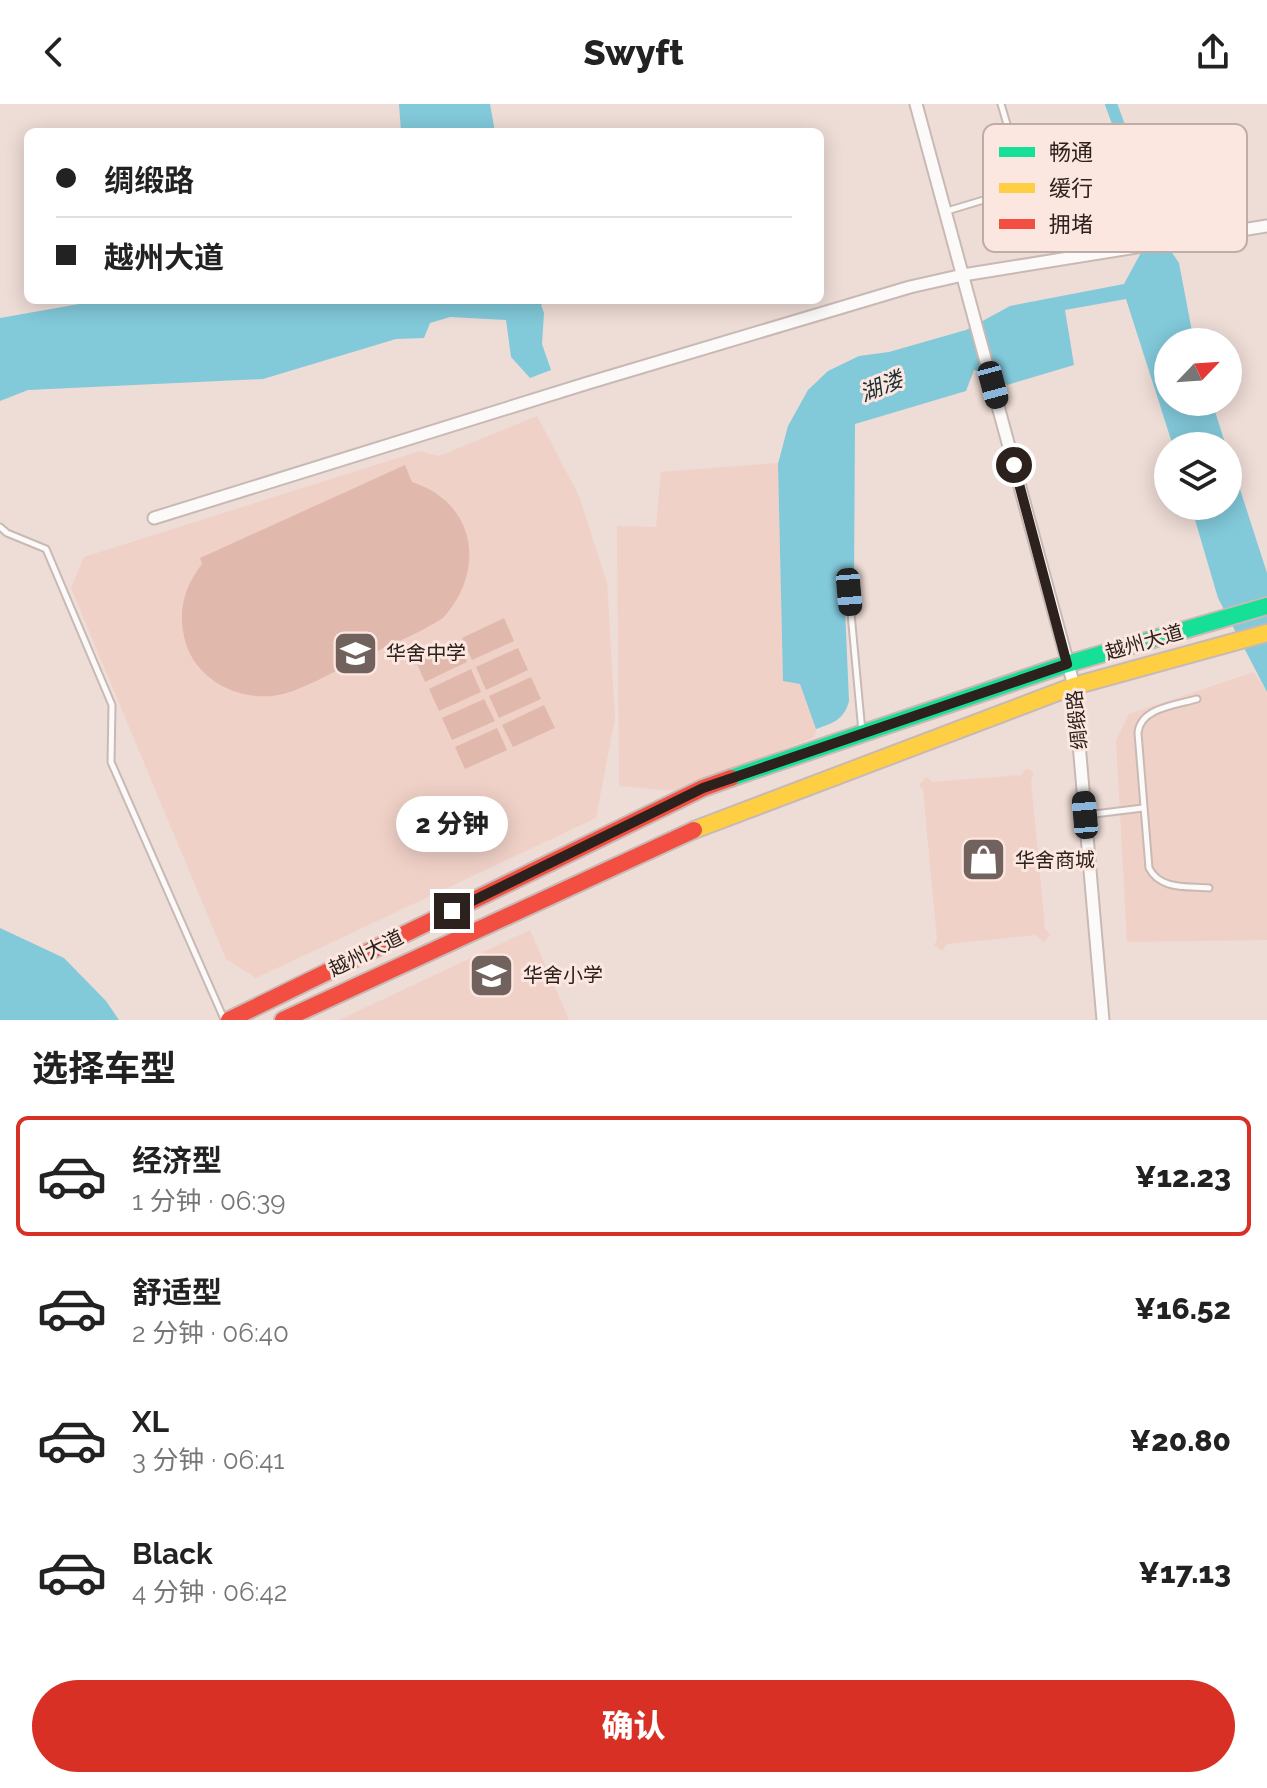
<!DOCTYPE html>
<html lang="zh">
<head>
<meta charset="utf-8">
<style>
	body { margin:0; font-family:Raleway,"Noto Sans SC",sans-serif; background:#f6f6f6; color:#222; height:100vh; display:flex; flex-direction:column; font-size:30px; white-space:nowrap }
	* { box-sizing:border-box; margin:0 }
	p { font-size:26px; color:#767676 }
	.icon { flex:none; width:44px; height:44px; fill:none; stroke:currentColor; stroke-width:2; stroke-linecap:round; stroke-linejoin:round }
	.map { position:relative; height:916px; overflow:hidden }
	.panel { display:flex; flex-direction:column; background:#fff; flex:1 }
	.panel>* { flex:none }
	.banner { position:absolute; left:24px; top:24px; width:800px; height:176px; border-radius:12px; box-shadow:0 4px 20px #0003; display:grid; align-content:center; height:176px; padding:0 32px; background:#fff }
	.needle { width:52px; rotate:65deg }
	.tools { position:absolute; left:1154px; top:224px; display:grid; gap:16px }
	.tools a { display:grid; place-items:center; width:88px; height:88px; border-radius:50%; background:#fff; box-shadow:0 4px 20px #0003; font-size:40px }
	.end { position:absolute; width:36px; height:36px; margin:-18px; border:10px solid #2d211d; background:#fff; box-shadow:0 0 0 4px #fff }
	.from { border-radius:50% }
	.bubble { position:absolute; height:56px; border-radius:28px; background:#fff; box-shadow:0 4px 20px #0003; font-size:26px; font-weight:800; line-height:56px; text-align:center }
	.car { position:absolute; width:24px; height:48px; margin:-24px -12px; border-radius:10px; box-shadow:0 0 6px 2px #0007; background:linear-gradient(#222 24%,#8ab4d8 0 40%,#222 0 76%,#8ab4d8 0 86%,#222 0) }
	.banner b { display:flex; align-items:center; gap:28px; height:76px; font-size:30px }
	.banner b+b { border-top:2px solid #e0e0e0 }
	.banner i { width:20px; height:20px; background:#222 }
	ul { padding:0; list-style:none }
	li { display:flex; align-items:center; gap:24px; height:120px; margin:0 16px 12px; padding:0 16px; border:4px solid transparent; border-radius:12px }
	li div { flex:1 }
	li b { display:block; font-size:30px }
	li em { font-style:normal; font-weight:800 }
	li.current { border-color:#d93025 }
	li>.icon { width:72px; height:72px; stroke-width:1.5 }
	h2 { padding:0 32px; font-size:36px; line-height:96px }
	.button { display:flex; gap:16px; margin-top:auto; padding:16px 32px }
	.button a { flex:1; height:92px; border-radius:48px; background:#d93025; color:#fff; font-size:32px; font-weight:800; line-height:92px; text-align:center }
	header { display:flex; justify-content:space-between; align-items:center; height:104px; padding:0 32px; background:#fff; font-size:36px; font-weight:800 }
	.map>svg:first-child { display:block }
	.built { fill:#f0d1c7 }
	.green { fill:#e0b9ac }
	.water { fill:#82c9da }
	.lines { fill:none; stroke-linecap:round; stroke-linejoin:round }
	.canal { stroke:#82c9da; stroke-width:12 }
	.lane-casing { stroke:#c8b9b5; stroke-width:9 }
	.street-casing { stroke:#c8b9b5; stroke-width:15 }
	.fast-casing { stroke:#c8b9b5; stroke-width:20 }
	.slow-casing { stroke:#c8b9b5; stroke-width:20 }
	.jam-casing { stroke:#c8b9b5; stroke-width:20 }
	.lane { stroke:#fcfaf9; stroke-width:5 }
	.street { stroke:#fcfaf9; stroke-width:11 }
	.fast { stroke:#16e098; stroke-width:16 }
	.slow { stroke:#ffcf43; stroke-width:16 }
	.jam { stroke:#f24e42; stroke-width:16 }
	.route { stroke:#2d211d; stroke-width:10 }
	.labels { text-anchor:middle; dominant-baseline:central; stroke-width:6; stroke-linejoin:round; paint-order:stroke }
	.street-label { font-size:20px; fill:#2d211d; stroke:#fce7e0 }
	.poi-label { font-size:20px; fill:#2d211d; stroke:#fce7e0; text-anchor:start }
	.water-label { font-size:22px; font-style:italic; fill:#192d32; stroke:#fce7e0 }
	.key { fill:#fce7e0; stroke:#beaca6; stroke-width:2 }
	.key-label { font-size:22px; fill:#2d211d }
</style>
</head>
<body>
<header><svg class="icon" aria-label="back" viewBox="0 0 24 24"><path d="M15 5l-7 7 7 7"/></svg>Swyft<svg class="icon" aria-label="share" viewBox="0 0 24 24"><path d="M12 15V3M7 8l5-5 5 5M5 13v7h14v-7"/></svg></header>
<div class="map">
<svg width="1267" height="916" viewBox="0 0 1267 916">
	<rect width="100%" height="100%" fill="#eedcd6"/>
	<!-- built -->
	<g class="built">
		<polygon points="537,312 579,392 607,479 615,614 596,714 256,874 226,855 71,484 84,453 420,347 439,352"/>
		<polygon points="778,359 783,576 800,579 816,625 815,633 676,687 619,682 617,422 656,423 661,368"/>
		<polygon points="1254,568 1267,588 1267,836 1127,838 1116,637 1129,610"/>
		<polygon points="1027,664 1034,669 1031,676 1045,825 1050,831 1044,838 1036,831 947,840 942,847 934,841 937,836 923,686 919,681 926,673 933,678 1021,671"/>
		<polygon points="530,826 569,916 339,916"/>
	</g>
	<!-- green -->
	<g class="green">
		<path d="M405,361L412,378C477,399 486,467 443,514C417,531 387,542 360,555C336,566 312,581 287,589C247,601 199,580 186,540C177,510 183,484 202,460L200,454Z"/>
		<polygon points="504,514 514,537 472,556 462,534"/>
		<polygon points="457,536 467,558 425,578 415,555"/>
		<polygon points="518,544 528,566 486,586 476,563"/>
		<polygon points="471,565 481,588 439,607 429,585"/>
		<polygon points="531,573 541,595 499,614 489,592"/>
		<polygon points="484,595 495,617 452,636 442,614"/>
		<polygon points="544,601 555,624 513,643 502,621"/>
		<polygon points="497,624 507,646 465,665 455,643"/>
	</g>
	<!-- water -->
	<g class="water">
		<polygon points="399,0 490,0 495,28 401,28"/>
		<path d="M1167,141L1179,159L1194,238H1168V298H1212L1226,342H1173L1126,195L1065,206L1074,261L1007,281L997,272L974,266L966,287L855,320L854,479L844,481L849,597C844,616 833,619 816,625L800,580L783,577L778,360L788,322L808,286L828,267L859,252L889,248L966,226L1010,202L1124,180L1143,145Z"/>
		<polygon points="102,196 548,196 541,201 544,209 542,240 551,266 530,274 511,253 506,216 450,213 430,219 424,234 396,235 263,275 28,286 0,297 0,214"/>
		<polygon points="1228,348 1267,469 1267,588 1218,494 1191,402 1228,402"/>
		<polygon points="0,824 64,854 106,897 119,916 0,916"/>
	</g>
	<g class="lines">
		<!-- canal -->
		<polyline class="canal" points="1111,0 1154,117 1153,149"/>
		<defs>
			<g id="lane">
				<polyline points="947,107 1020,85 1018,57 1001,0"/>
				<polyline points="0,423 7,429 46,445 112,601 111,658 224,915"/>
				<polyline points="849,488 862,628"/>
				<path d="M1197,595C1176,601 1140,604 1138,629L1149,764C1160,786 1187,782 1209,784"/>
				<polyline points="1086,711 1143,704"/>
			</g>
			<g id="street">
				<polyline points="916,0 1074,582 1103,916"/>
				<polyline points="154,414 588,279 910,183 963,171 1267,122"/>
			</g>
			<polyline id="fast" points="731,674 1067,560 1267,502"/>
			<polyline id="slow" points="694,726 1074,582 1267,529"/>
			<g id="jam">
				<polyline points="229,916 703,684 731,674"/>
				<polyline points="283,916 694,726"/>
			</g>
		</defs>
		<!-- lane casing -->
		<use href="#lane" class="lane-casing"/>
		<!-- street casing -->
		<use href="#street" class="street-casing"/>
		<!-- fast casing -->
		<use href="#fast" class="fast-casing"/>
		<!-- slow casing -->
		<use href="#slow" class="slow-casing"/>
		<!-- jam casing -->
		<use href="#jam" class="jam-casing"/>
		<!-- lane -->
		<use href="#lane" class="lane"/>
		<!-- street -->
		<use href="#street" class="street"/>
		<!-- fast -->
		<use href="#fast" class="fast"/>
		<!-- slow -->
		<use href="#slow" class="slow"/>
		<!-- jam -->
		<use href="#jam" class="jam"/>
	</g>
	<g class="lines">
		<!-- route -->
		<polyline class="route" points="452,807 703,684 1067,560 1014,361"/>
	</g>
	<!-- icons -->
	<defs>
		<symbol id="school-square" viewBox="-11 -11 22 22"><rect x="-9" y="-9" width="18" height="18" rx="4" fill="#71625e" stroke="#fce7e0"/><path d="M0-5L7-2L0 1L-7-2ZM-4 1L0 2.5L4 1V4Q0 6-4 4Z" fill="#fff"/></symbol>
		<symbol id="shop-square" viewBox="-11 -11 22 22"><rect x="-9" y="-9" width="18" height="18" rx="4" fill="#71625e" stroke="#fce7e0"/><path d="M-5-2.5h2.3a2.7 3.5 0 0 1 5.4 0H5L5.5 6h-11ZM-1.5-2.5h3a1.5 2.3 0 0 0-3 0Z" fill="#fff"/></symbol>
	</defs>
	<g fill-rule="evenodd">
		<use href="#school-square" x="330" y="524" width="51" height="51"/>
		<use href="#shop-square" x="958" y="730" width="51" height="51"/>
		<use href="#school-square" x="466" y="846" width="51" height="51"/>
	</g>
	<g class="labels">
		<!-- street labels -->
		<g class="street-label">
			<text transform="translate(1144 538) rotate(-16)">越州大道</text>
			<text transform="translate(1077 616) rotate(-96)">绸缎路</text>
			<text transform="translate(366 849) rotate(-26)">越州大道</text>
		</g>
		<!-- poi labels -->
		<g class="poi-label">
			<text x="386" y="549">华舍中学</text>
			<text x="1015" y="756">华舍商城</text>
			<text x="523" y="871">华舍小学</text>
		</g>
		<!-- water labels -->
		<g class="water-label">
			<text transform="translate(881 282) rotate(-22)">湖溇</text>
		</g>
	</g>
	<!-- legend -->
	<rect x="983" y="20" width="264" height="128" rx="12" class="key"/>
	<rect x="999" y="43" width="36" height="10" fill="#16e098"/>
	<rect x="999" y="79" width="36" height="10" fill="#ffcf43"/>
	<rect x="999" y="115" width="36" height="10" fill="#f24e42"/>
	<g class="key-label">
		<text x="1049" y="56">畅通</text>
		<text x="1049" y="92">缓行</text>
		<text x="1049" y="128">拥堵</text>
	</g>
</svg>
<div class="tools">
<a><svg class="needle" viewBox="-14 -14 28 28"><path d="M0-13l5 13h-10z" fill="#e53935"/><path d="M0 13l5-13h-10z" fill="#767676"/></svg></a>
<a><svg class="icon" aria-label="layers" viewBox="0 0 24 24"><path d="M12 4l9 5-9 5-9-5zM3 14l9 5 9-5"/></svg></a>
</div>
<i class="end from" style="left:1014px;top:361px"></i>
<i class="end" style="left:452px;top:807px"></i>
<div class="bubble" style="left:396px;top:692px;width:112px">2 分钟</div>
<i class="car" style="left:993px;top:281px;rotate:165deg"></i>
<i class="car" style="left:849px;top:488px;rotate:175deg"></i>
<i class="car" style="left:1085px;top:711px;rotate:355deg"></i>
<div class="banner">
<b><i class="from"></i>绸缎路</b>
<b><i></i>越州大道</b>
</div>
</div>
<section class="panel">
<h2>选择车型</h2>
<ul>
<li class="current"><svg class="icon" aria-label="car" viewBox="0 0 24 24"><path d="M5 17H2v-5l4-1 3-4h7l3 4 3 1v5h-3M9 17h6M6 11h13"/><circle cx="7" cy="17" r="2"/><circle cx="17" cy="17" r="2"/></svg><div><b>经济型</b><p>1 分钟 · 06:39</p></div><em>¥12.23</em></li>
<li><svg class="icon" aria-label="car" viewBox="0 0 24 24"><path d="M5 17H2v-5l4-1 3-4h7l3 4 3 1v5h-3M9 17h6M6 11h13"/><circle cx="7" cy="17" r="2"/><circle cx="17" cy="17" r="2"/></svg><div><b>舒适型</b><p>2 分钟 · 06:40</p></div><em>¥16.52</em></li>
<li><svg class="icon" aria-label="car" viewBox="0 0 24 24"><path d="M5 17H2v-5l4-1 3-4h7l3 4 3 1v5h-3M9 17h6M6 11h13"/><circle cx="7" cy="17" r="2"/><circle cx="17" cy="17" r="2"/></svg><div><b>XL</b><p>3 分钟 · 06:41</p></div><em>¥20.80</em></li>
<li><svg class="icon" aria-label="car" viewBox="0 0 24 24"><path d="M5 17H2v-5l4-1 3-4h7l3 4 3 1v5h-3M9 17h6M6 11h13"/><circle cx="7" cy="17" r="2"/><circle cx="17" cy="17" r="2"/></svg><div><b>Black</b><p>4 分钟 · 06:42</p></div><em>¥17.13</em></li>
</ul>
<div class="button"><a>确认</a></div>
</section>
</body>
</html>
